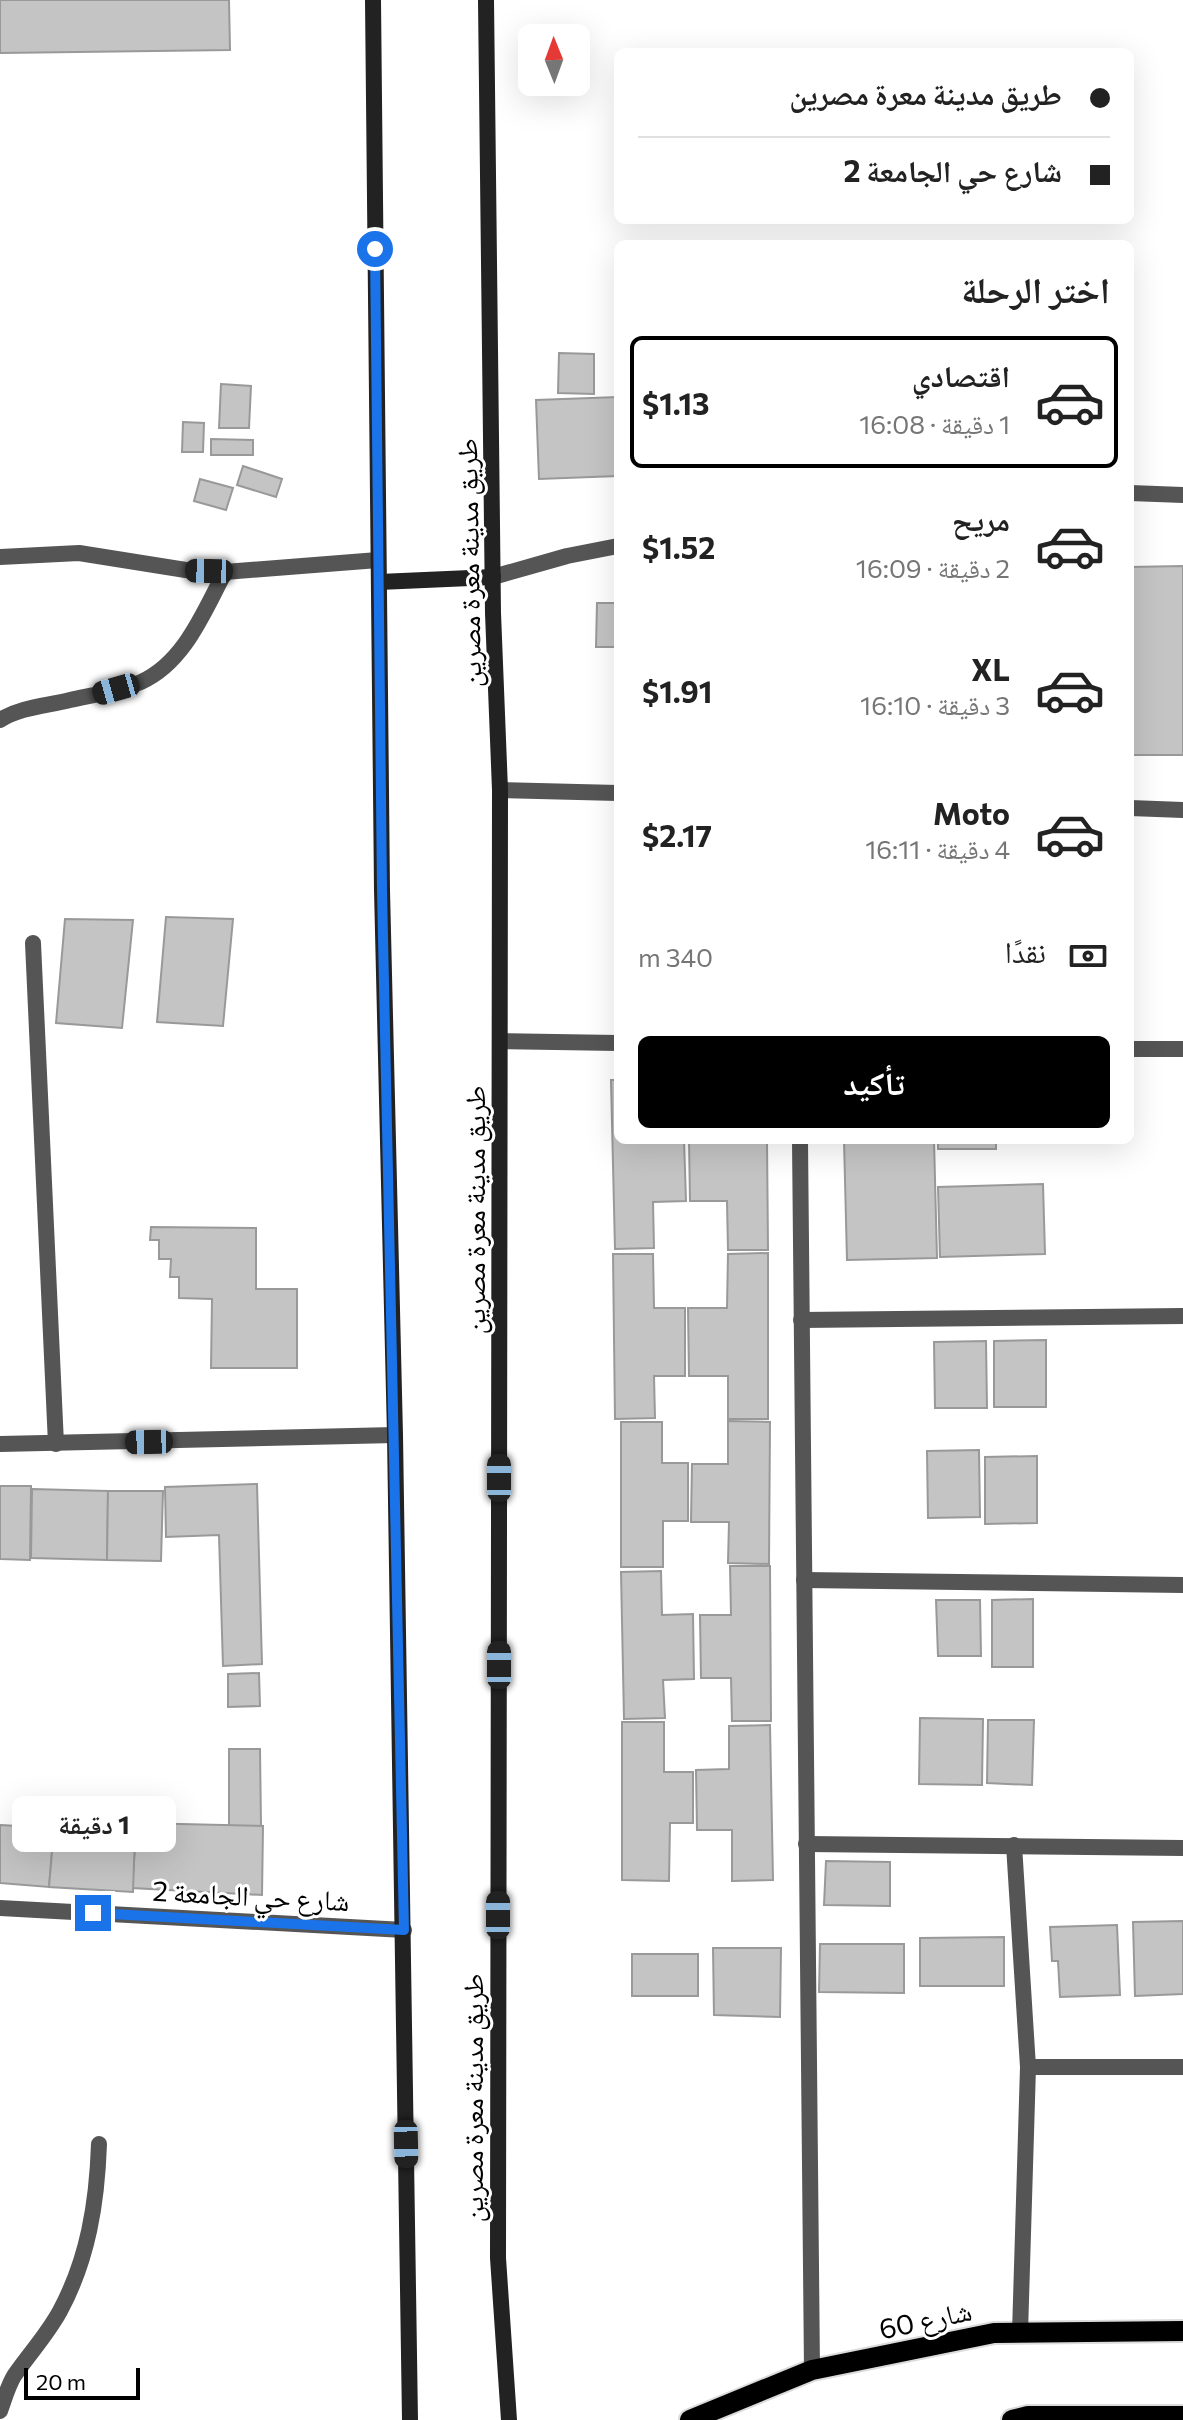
<!DOCTYPE html>
<html lang="ar">
<head>
<meta charset="utf-8">
<style>
	body { margin:0; font-family:Commissioner,"Noto Naskh Arabic",sans-serif; background:#f6f6f6; color:#222; direction:rtl; height:100vh; display:flex; flex-direction:column; font-size:30px; white-space:nowrap }
	* { box-sizing:border-box; margin:0 }
	p { font-size:26px; color:#767676 }
	.icon { flex:none; width:44px; height:44px; fill:none; stroke:currentColor; stroke-width:2; stroke-linecap:round; stroke-linejoin:round }
	.map { position:relative; flex:1; overflow:hidden; direction:ltr }
	.side { position:absolute; left:614px; top:240px; width:520px; height:904px; display:flex; flex-direction:column; background:#fff; border-radius:12px; box-shadow:0 8px 32px #0002; direction:rtl }
	.side>* { flex:none }
	.banner { position:absolute; left:614px; top:48px; width:520px; height:176px; border-radius:12px; box-shadow:0 8px 32px #0002; direction:rtl; display:grid; align-content:center; height:176px; padding:0 24px; background:#fff }
	.needle { width:52px; rotate:359deg }
	.fabs { position:absolute; left:518px; top:24px; display:grid; gap:16px }
	.fabs a { display:grid; place-items:center; width:72px; height:72px; border-radius:12px; background:#fff; box-shadow:0 8px 32px #0002; font-size:40px }
	.scale { position:absolute; left:24px; bottom:20px; width:116px; box-sizing:border-box; padding-left:8px; border:4px solid #000; border-top:0; font-size:22px; line-height:28px; white-space:nowrap; color:#000; -webkit-text-stroke:6px #fff; paint-order:stroke }
	.end { position:absolute; width:36px; height:36px; margin:-18px; border:10px solid #1a73e8; background:#fff; box-shadow:0 0 0 4px #fff }
	.from { border-radius:50% }
	.bubble { position:absolute; height:56px; border-radius:12px; background:#fff; box-shadow:0 8px 32px #0002; font-size:26px; font-weight:700; line-height:56px; text-align:center; direction:rtl }
	.car { position:absolute; width:24px; height:48px; margin:-24px -12px; border-radius:10px; box-shadow:0 0 6px 2px #0007; background:linear-gradient(#222 24%,#8ab4d8 0 40%,#222 0 76%,#8ab4d8 0 86%,#222 0) }
	.banner b { display:flex; align-items:center; gap:28px; height:76px; font-size:30px }
	.banner b+b { border-top:2px solid #e0e0e0 }
	.banner i { width:20px; height:20px; background:#222 }
	ul { padding:0; list-style:none }
	li { display:flex; align-items:center; gap:24px; height:132px; margin:0 16px 12px; padding:0 8px; border:4px solid transparent; border-radius:12px }
	li div { flex:1 }
	li b { display:block; font-size:30px }
	li em { font-style:normal; font-weight:700 }
	li.on { border-color:#000 }
	li>.icon { width:72px; height:72px; stroke-width:1.5 }
	h2 { padding:0 24px; font-size:36px; line-height:96px }
	.pay { display:flex; align-items:center; gap:20px; height:88px; padding:0 24px; font-size:30px }
	.pay p { margin-inline-start:auto }
	.primary-button { display:flex; gap:16px; margin-top:auto; padding:16px 24px }
	.primary-button a { flex:1; height:92px; border-radius:12px; background:#000; color:#fff; font-size:32px; font-weight:700; line-height:92px; text-align:center }
	.map>svg:first-child { display:block }
	.building { fill:#c4c4c4; stroke:#999; stroke-width:2 }
	.lines { fill:none; stroke-linecap:round; stroke-linejoin:round }
	.primary-casing { stroke:#dbdbdb; stroke-width:24 }
	.minor { stroke:#555; stroke-width:16 }
	.secondary { stroke:#222; stroke-width:16 }
	.primary { stroke:#000; stroke-width:20 }
	.route { stroke:#1a73e8; stroke-width:10 }
	.labels { text-anchor:middle; dominant-baseline:central; stroke-width:6; stroke-linejoin:round; paint-order:stroke }
	.street-label { font-size:28px; fill:#000; stroke:#fff }
</style>
</head>
<body>
<div class="map">
<svg width="1183" height="2420" viewBox="0 0 1183 2420">
	<rect width="100%" height="100%" fill="#fff"/>
	<!-- building -->
	<g class="building">
		<polygon points="0,0 229,0 230,50 0,53"/>
		<polygon points="559,353 594,354 594,394 558,393"/>
		<polygon points="221,384 251,386 249,428 219,428"/>
		<polygon points="618,397 618,476 539,479 536,400"/>
		<polygon points="183,422 204,423 203,452 182,452"/>
		<polygon points="211,439 253,440 253,455 211,455"/>
		<polygon points="243,466 282,479 276,497 237,485"/>
		<polygon points="200,479 233,488 226,510 194,501"/>
		<polygon points="1183,566 1183,755 1130,755 1130,567"/>
		<polygon points="597,603 618,603 618,647 596,647"/>
		<polygon points="166,917 233,919 223,1026 157,1022"/>
		<polygon points="65,919 133,920 122,1028 56,1023"/>
		<polygon points="611,1080 618,1080 618,1140 684,1140 686,1201 653,1202 654,1248 615,1249"/>
		<polygon points="689,1140 767,1140 768,1250 728,1250 727,1201 690,1201"/>
		<polygon points="844,1140 934,1140 937,1258 847,1260"/>
		<rect x="938" y="1140" width="58" height="9"/>
		<polygon points="1043,1184 1045,1254 940,1257 938,1187"/>
		<polygon points="151,1227 256,1228 256,1289 297,1289 297,1368 211,1368 212,1299 179,1298 179,1277 170,1277 171,1259 159,1259 159,1240 150,1240"/>
		<polygon points="768,1253 768,1419 728,1419 728,1376 689,1376 688,1308 727,1308 728,1254"/>
		<polygon points="613,1254 653,1254 654,1308 685,1308 685,1376 654,1376 655,1418 615,1419"/>
		<polygon points="1046,1340 1046,1407 994,1407 994,1341"/>
		<polygon points="986,1341 987,1408 935,1408 934,1342"/>
		<polygon points="728,1421 770,1422 769,1564 728,1563 729,1522 691,1522 692,1464 728,1464"/>
		<polygon points="621,1422 662,1422 662,1463 688,1463 688,1521 663,1521 663,1567 621,1567"/>
		<polygon points="979,1450 980,1517 928,1518 927,1451"/>
		<polygon points="1037,1456 1037,1523 985,1524 985,1457"/>
		<polygon points="257,1484 262,1664 223,1666 219,1535 166,1537 165,1487"/>
		<polygon points="0,1486 31,1486 30,1560 0,1559"/>
		<polygon points="32,1489 108,1491 107,1560 31,1558"/>
		<polygon points="108,1491 163,1491 161,1561 107,1560"/>
		<polygon points="730,1566 770,1566 771,1721 732,1721 731,1678 701,1678 700,1615 731,1615"/>
		<polygon points="661,1571 662,1615 693,1614 694,1679 663,1680 665,1718 624,1719 621,1572"/>
		<polygon points="1033,1599 1033,1667 992,1667 992,1600"/>
		<polygon points="936,1600 980,1600 981,1656 938,1656"/>
		<polygon points="259,1673 260,1706 228,1707 228,1674"/>
		<polygon points="920,1718 983,1719 982,1785 919,1784"/>
		<polygon points="988,1720 1034,1720 1032,1785 987,1783"/>
		<polygon points="622,1722 664,1722 664,1772 693,1772 693,1823 670,1823 669,1881 622,1880"/>
		<polygon points="770,1725 773,1880 732,1881 732,1830 697,1830 696,1770 729,1769 729,1726"/>
		<polygon points="229,1749 260,1749 261,1826 229,1826"/>
		<polygon points="137,1823 263,1826 262,1895 132,1888"/>
		<polygon points="0,1825 54,1828 49,1887 0,1883"/>
		<polygon points="54,1828 135,1832 133,1892 49,1887"/>
		<polygon points="826,1861 890,1862 890,1906 824,1905"/>
		<polygon points="1183,1921 1183,1994 1135,1996 1133,1922"/>
		<polygon points="1117,1925 1120,1995 1060,1997 1058,1961 1052,1961 1050,1927"/>
		<polygon points="1004,1937 1004,1986 920,1986 920,1938"/>
		<polygon points="820,1944 904,1944 904,1993 819,1992"/>
		<polygon points="713,1948 781,1948 780,2017 714,2015"/>
		<rect x="632" y="1954" width="66" height="42"/>
	</g>
	<g class="lines">
		<defs>
			<g id="primary">
				<polyline points="690,2420 812,2370 994,2333 1183,2331"/>
				<polyline points="1012,2420 1028,2416 1183,2416"/>
			</g>
		</defs>
		<!-- primary casing -->
		<use href="#primary" class="primary-casing"/>
		<!-- minor -->
		<g class="minor">
			<polyline points="1130,493 1183,495"/>
			<polyline points="0,557 79,553 192,571 225,572 378,560"/>
			<polyline points="493,577 567,556 618,546"/>
			<path d="M0,720C21,707 46,706 70,700C93,695 120,691 141,682C185,662 204,611 225,572"/>
			<polyline points="500,790 618,793"/>
			<polyline points="1130,808 1183,810"/>
			<polyline points="33,943 56,1444"/>
			<polyline points="500,1041 618,1043"/>
			<polyline points="1130,1049 1183,1049"/>
			<polyline points="800,1140 812,2370"/>
			<polyline points="801,1320 1183,1316"/>
			<polyline points="0,1444 395,1435"/>
			<polyline points="804,1580 1183,1585"/>
			<polyline points="806,1844 1183,1848"/>
			<polyline points="1014,1845 1028,2067 1020,2333"/>
			<polyline points="0,1908 404,1930"/>
			<polyline points="1028,2067 1183,2067"/>
			<path d="M0,2411C4,2400 8,2386 14,2376C29,2354 47,2335 60,2311C88,2259 97,2203 99,2144"/>
		</g>
		<!-- secondary -->
		<g class="secondary">
			<polyline points="373,0 382,890 395,1435 410,2420"/>
			<polyline points="486,0 493,613 500,790 498,2258 509,2420"/>
			<polyline points="379,582 493,577"/>
		</g>
		<!-- primary -->
		<use href="#primary" class="primary"/>
	</g>
	<g class="lines">
		<!-- route -->
		<polyline class="route" points="93,1913 404,1930 382,890 375,249"/>
	</g>
	<g class="labels">
		<!-- street labels -->
		<g class="street-label">
			<text transform="translate(468 563) rotate(-91)">طريق مدينة معرة مصرين</text>
			<text transform="translate(474 1210) rotate(-90)">طريق مدينة معرة مصرين</text>
			<text transform="translate(251 1895) rotate(3)">شارع حي الجامعة 2</text>
			<text transform="translate(472 2098) rotate(-90)">طريق مدينة معرة مصرين</text>
			<text transform="translate(925 2319) rotate(-12)">شارع 60</text>
		</g>
	</g>
</svg>
<div class="fabs">
<a><svg class="needle" viewBox="-14 -14 28 28"><path d="M0-13l5 13h-10z" fill="#e53935"/><path d="M0 13l5-13h-10z" fill="#767676"/></svg></a>
</div>
<div class="scale">20 m</div>
<i class="end from" style="left:375px;top:249px"></i>
<i class="end" style="left:93px;top:1913px"></i>
<div class="bubble" style="left:12px;top:1796px;width:164px">1 دقيقة</div>
<i class="car" style="left:209px;top:571px;rotate:271deg"></i>
<i class="car" style="left:116px;top:689px;rotate:254deg"></i>
<i class="car" style="left:149px;top:1442px;rotate:269deg"></i>
<i class="car" style="left:499px;top:1478px;rotate:0deg"></i>
<i class="car" style="left:499px;top:1665px;rotate:0deg"></i>
<i class="car" style="left:498px;top:1915px;rotate:0deg"></i>
<i class="car" style="left:406px;top:2144px;rotate:179deg"></i>
<div class="banner">
<b><i class="from"></i>طريق مدينة معرة مصرين</b>
<b><i></i>شارع حي الجامعة 2</b>
</div>
<section class="side">
<h2>اختر الرحلة</h2>
<ul>
<li class="on"><svg class="icon" aria-label="car" viewBox="0 0 24 24"><path d="M5 17H2v-5l4-1 3-4h7l3 4 3 1v5h-3M9 17h6M6 11h13"/><circle cx="7" cy="17" r="2"/><circle cx="17" cy="17" r="2"/></svg><div><b>اقتصادي</b><p>1 دقيقة · 16:08</p></div><em>$1.13</em></li>
<li><svg class="icon" aria-label="car" viewBox="0 0 24 24"><path d="M5 17H2v-5l4-1 3-4h7l3 4 3 1v5h-3M9 17h6M6 11h13"/><circle cx="7" cy="17" r="2"/><circle cx="17" cy="17" r="2"/></svg><div><b>مريح</b><p>2 دقيقة · 16:09</p></div><em>$1.52</em></li>
<li><svg class="icon" aria-label="car" viewBox="0 0 24 24"><path d="M5 17H2v-5l4-1 3-4h7l3 4 3 1v5h-3M9 17h6M6 11h13"/><circle cx="7" cy="17" r="2"/><circle cx="17" cy="17" r="2"/></svg><div><b>XL</b><p>3 دقيقة · 16:10</p></div><em>$1.91</em></li>
<li><svg class="icon" aria-label="car" viewBox="0 0 24 24"><path d="M5 17H2v-5l4-1 3-4h7l3 4 3 1v5h-3M9 17h6M6 11h13"/><circle cx="7" cy="17" r="2"/><circle cx="17" cy="17" r="2"/></svg><div><b>Moto</b><p>4 دقيقة · 16:11</p></div><em>$2.17</em></li>
</ul>
<div class="pay"><svg class="icon" aria-label="cash" viewBox="0 0 24 24"><path d="M3 7h18v10H3z"/><circle cx="12" cy="12" r="2"/></svg>نقدًا<p>340 m</p></div>
<div class="primary-button"><a>تأكيد</a></div>
</section>
</div>
</body>
</html>
